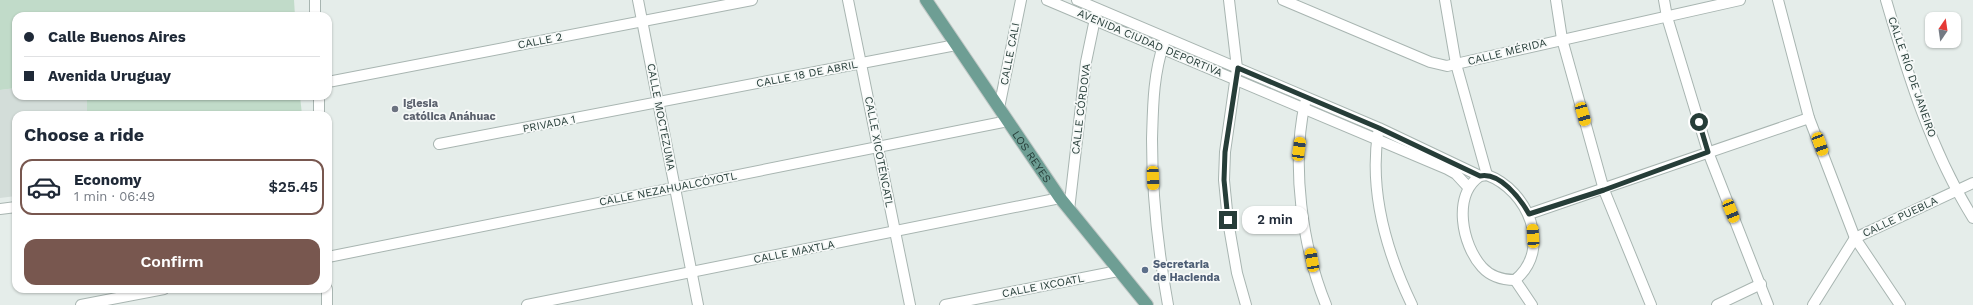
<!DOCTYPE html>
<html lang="en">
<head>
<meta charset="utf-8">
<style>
	body { margin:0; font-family:"Work Sans",sans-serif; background:#f2f2f3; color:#1f2937; height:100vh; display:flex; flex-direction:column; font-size:15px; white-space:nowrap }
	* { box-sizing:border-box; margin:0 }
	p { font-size:13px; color:#747a83 }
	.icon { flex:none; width:22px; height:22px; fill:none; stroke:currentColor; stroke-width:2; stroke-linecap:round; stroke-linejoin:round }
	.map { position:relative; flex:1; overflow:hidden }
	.panel { position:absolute; left:12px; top:111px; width:320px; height:182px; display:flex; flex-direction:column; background:#fff; border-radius:12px; box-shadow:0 1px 3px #0004 }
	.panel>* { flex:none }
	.hud { position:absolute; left:12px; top:12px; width:320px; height:88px; border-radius:12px; box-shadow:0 1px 3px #0004; display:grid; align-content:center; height:88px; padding:0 12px; background:#fff }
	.needle { width:26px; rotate:13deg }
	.buttons { position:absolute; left:1925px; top:12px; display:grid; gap:8px }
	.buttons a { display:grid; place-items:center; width:36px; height:36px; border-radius:8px; background:#fff; box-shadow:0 1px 3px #0004; font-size:20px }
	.end { position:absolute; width:18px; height:18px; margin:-9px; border:5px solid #263d38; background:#fff; box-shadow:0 0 0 2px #fff }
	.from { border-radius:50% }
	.bubble { position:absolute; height:28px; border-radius:12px; background:#fff; box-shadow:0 1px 3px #0004; font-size:13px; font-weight:600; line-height:28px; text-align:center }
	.car { position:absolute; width:12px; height:24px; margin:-12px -6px; border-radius:5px; box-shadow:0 0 3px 1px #0007; background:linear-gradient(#f5c518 24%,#345 0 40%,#f5c518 0 76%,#345 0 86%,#f5c518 0) }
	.hud b { display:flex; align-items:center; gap:14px; height:38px; font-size:15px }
	.hud b+b { border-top:1px solid #e0e1e3 }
	.hud i { width:10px; height:10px; background:#1f2937 }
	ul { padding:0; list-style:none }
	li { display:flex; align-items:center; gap:12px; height:56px; margin:0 8px 6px; padding:0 4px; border:2px solid transparent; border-radius:12px }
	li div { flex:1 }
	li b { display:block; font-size:15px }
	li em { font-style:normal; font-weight:600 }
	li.current { border-color:#78574f }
	li>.icon { width:36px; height:36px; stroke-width:1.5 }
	h2 { padding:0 12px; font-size:18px; line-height:48px }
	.action { display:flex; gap:8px; margin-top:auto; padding:8px 12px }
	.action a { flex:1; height:46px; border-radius:12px; background:#78574f; color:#fff; font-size:16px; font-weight:600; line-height:46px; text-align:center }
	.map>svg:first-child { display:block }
	.built { fill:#d3ddd9 }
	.green { fill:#c1dbc9 }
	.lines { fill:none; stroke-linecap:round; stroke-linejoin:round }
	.minor-casing { stroke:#a8b5b1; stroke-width:12 }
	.major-casing { stroke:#c2c9c7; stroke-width:14 }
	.minor { stroke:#fff; stroke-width:10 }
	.major { stroke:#6e9e94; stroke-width:12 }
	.route { stroke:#263d38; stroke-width:5 }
	.worship-dot { fill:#6b7280; stroke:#f6f9f8; stroke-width:1.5 }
	.service-dot { fill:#5c6f8a; stroke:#f6f9f8; stroke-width:1.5 }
	.labels { text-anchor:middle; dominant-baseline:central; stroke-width:3.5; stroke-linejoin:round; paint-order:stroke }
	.street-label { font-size:11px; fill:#263d38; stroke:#f6f9f8 }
	.worship-label { font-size:11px; font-weight:bold; fill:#5b616d; stroke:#f6f9f8; text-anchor:start }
	.service-label { font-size:11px; font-weight:bold; fill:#4e5e75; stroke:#f6f9f8; text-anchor:start }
</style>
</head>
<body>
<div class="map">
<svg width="1973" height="305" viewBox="0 0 1973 305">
	<rect width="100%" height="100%" fill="#e5edea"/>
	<!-- built -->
	<polygon class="built" points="16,88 16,96 87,96 87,115 16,115 16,196 0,198 0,90"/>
	<!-- green -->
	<g class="green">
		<polygon points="0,0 294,0 295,16 16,16 16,88 0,90"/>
		<polygon points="87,96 300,96 302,115 87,115"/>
	</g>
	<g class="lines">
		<defs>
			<g id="minor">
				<polyline points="315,0 315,16"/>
				<polyline points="638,0 698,305"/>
				<polyline points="848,0 910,305"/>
				<polyline points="1047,0 1447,169 1456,174 1468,187"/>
				<polyline points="1077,0 1379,128 1480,176"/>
				<polyline points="1229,0 1237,68 1225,152 1224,180 1228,221 1237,273 1246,305"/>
				<polyline points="1283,0 1430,62 1447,66 1740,0"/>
				<polyline points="1445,0 1456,64 1487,175"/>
				<polyline points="1556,0 1562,39 1604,190 1651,305"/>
				<polyline points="1664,0 1667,17 1708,152 1768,305"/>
				<polyline points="1778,0 1809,118 1855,238 1900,305"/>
				<path d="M1886,0C1908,75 1931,151 1973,218"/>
				<path d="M1164,43C1153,75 1153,107 1152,139C1152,195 1158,250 1168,305"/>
				<polyline points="328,82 752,0"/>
				<polyline points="319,96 319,115"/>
				<path d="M1305,103C1291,165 1302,246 1326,305"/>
				<polyline points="999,108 1021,0"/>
				<path d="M1378,133C1369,193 1386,251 1412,305"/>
				<polyline points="439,144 956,45"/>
				<path d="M1487,175C1528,190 1553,249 1515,280C1503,280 1491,277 1482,267C1462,245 1452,195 1480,176Z"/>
				<polyline points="0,209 16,207"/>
				<polyline points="1069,210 1086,62 1096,14"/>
				<polyline points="1529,214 1809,118"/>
				<polyline points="328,257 1008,121"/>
				<polyline points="1515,280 1532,305"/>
				<polyline points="327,289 327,305"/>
				<polyline points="81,305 164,289"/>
				<polyline points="527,305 1060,198"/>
				<polyline points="945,305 1118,271"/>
				<polyline points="1717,305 1761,284"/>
				<polyline points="1813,305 1855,238 1973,183"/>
			</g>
			<g id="major">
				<path id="s1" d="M926,0L1060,198L1147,305"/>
			</g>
		</defs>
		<!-- minor casing -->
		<use href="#minor" class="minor-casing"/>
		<!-- major casing -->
		<use href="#major" class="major-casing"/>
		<!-- minor -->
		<use href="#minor" class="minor"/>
		<!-- major -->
		<use href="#major" class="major"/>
	</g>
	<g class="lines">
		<!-- route -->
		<path class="route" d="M1228,220L1224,180L1225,152L1238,68L1379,128L1480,176C1500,172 1520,198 1529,214L1604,190L1708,152L1699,122"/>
	</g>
	<!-- markers -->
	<circle class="worship-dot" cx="395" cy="109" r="4"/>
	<circle class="service-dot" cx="1145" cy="270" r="4"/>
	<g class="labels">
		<!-- street labels -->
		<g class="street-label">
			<text transform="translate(540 41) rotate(-11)">CALLE 2</text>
			<text transform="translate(1150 43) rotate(23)">AVENIDA CIUDAD DEPORTIVA</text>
			<text transform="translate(1507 52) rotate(-14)">CALLE MÉRIDA</text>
			<text transform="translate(1010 54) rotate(-79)">CALLE CALI</text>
			<text transform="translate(807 74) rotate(-11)">CALLE 18 DE ABRIL</text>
			<text transform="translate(1912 77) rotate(71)">CALLE RÍO DE JANEIRO</text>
			<text transform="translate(1081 109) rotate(-83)">CALLE CÓRDOVA</text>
			<text transform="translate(661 117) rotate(79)">CALLE MOCTEZUMA</text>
			<text transform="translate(549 124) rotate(-11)">PRIVADA 1</text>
			<text transform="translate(879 152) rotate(79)">CALLE XICOTÉNCATL</text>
			<text stroke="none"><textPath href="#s1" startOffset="189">LOS REYES</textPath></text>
			<text transform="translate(668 189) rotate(-11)">CALLE NEZAHUALCÓYOTL</text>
			<text transform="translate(1900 217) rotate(-25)">CALLE PUEBLA</text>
			<text transform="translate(794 252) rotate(-11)">CALLE MAXTLA</text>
			<text transform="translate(1043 286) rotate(-11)">CALLE IXCOATL</text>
		</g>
		<!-- worship labels -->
		<g class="worship-label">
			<text x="403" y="103">Iglesia<tspan x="403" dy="13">católica Anáhuac</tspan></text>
		</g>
		<!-- service labels -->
		<g class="service-label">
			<text x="1153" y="264">Secretaria<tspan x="1153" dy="13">de Hacienda</tspan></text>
		</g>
	</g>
</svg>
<div class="buttons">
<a><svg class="needle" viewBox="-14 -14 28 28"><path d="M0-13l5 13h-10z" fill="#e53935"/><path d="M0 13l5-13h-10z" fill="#747a83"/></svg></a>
</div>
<i class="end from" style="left:1699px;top:122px"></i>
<i class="end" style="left:1228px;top:220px"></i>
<div class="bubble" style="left:1242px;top:206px;width:66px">2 min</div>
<i class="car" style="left:1583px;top:114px;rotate:164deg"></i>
<i class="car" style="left:1820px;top:144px;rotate:160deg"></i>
<i class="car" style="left:1299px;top:149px;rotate:8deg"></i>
<i class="car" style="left:1153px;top:178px;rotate:178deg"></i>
<i class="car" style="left:1731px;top:211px;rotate:158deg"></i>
<i class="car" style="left:1533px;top:236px;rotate:357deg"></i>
<i class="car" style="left:1312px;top:260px;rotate:350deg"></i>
<div class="hud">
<b><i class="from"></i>Calle Buenos Aires</b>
<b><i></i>Avenida Uruguay</b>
</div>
<section class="panel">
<h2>Choose a ride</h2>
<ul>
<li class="current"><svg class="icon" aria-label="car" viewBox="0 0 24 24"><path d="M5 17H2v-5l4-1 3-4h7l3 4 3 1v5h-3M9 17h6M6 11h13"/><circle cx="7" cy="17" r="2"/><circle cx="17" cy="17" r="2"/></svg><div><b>Economy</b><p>1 min · 06:49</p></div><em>$25.45</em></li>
</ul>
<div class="action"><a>Confirm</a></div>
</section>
</div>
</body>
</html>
